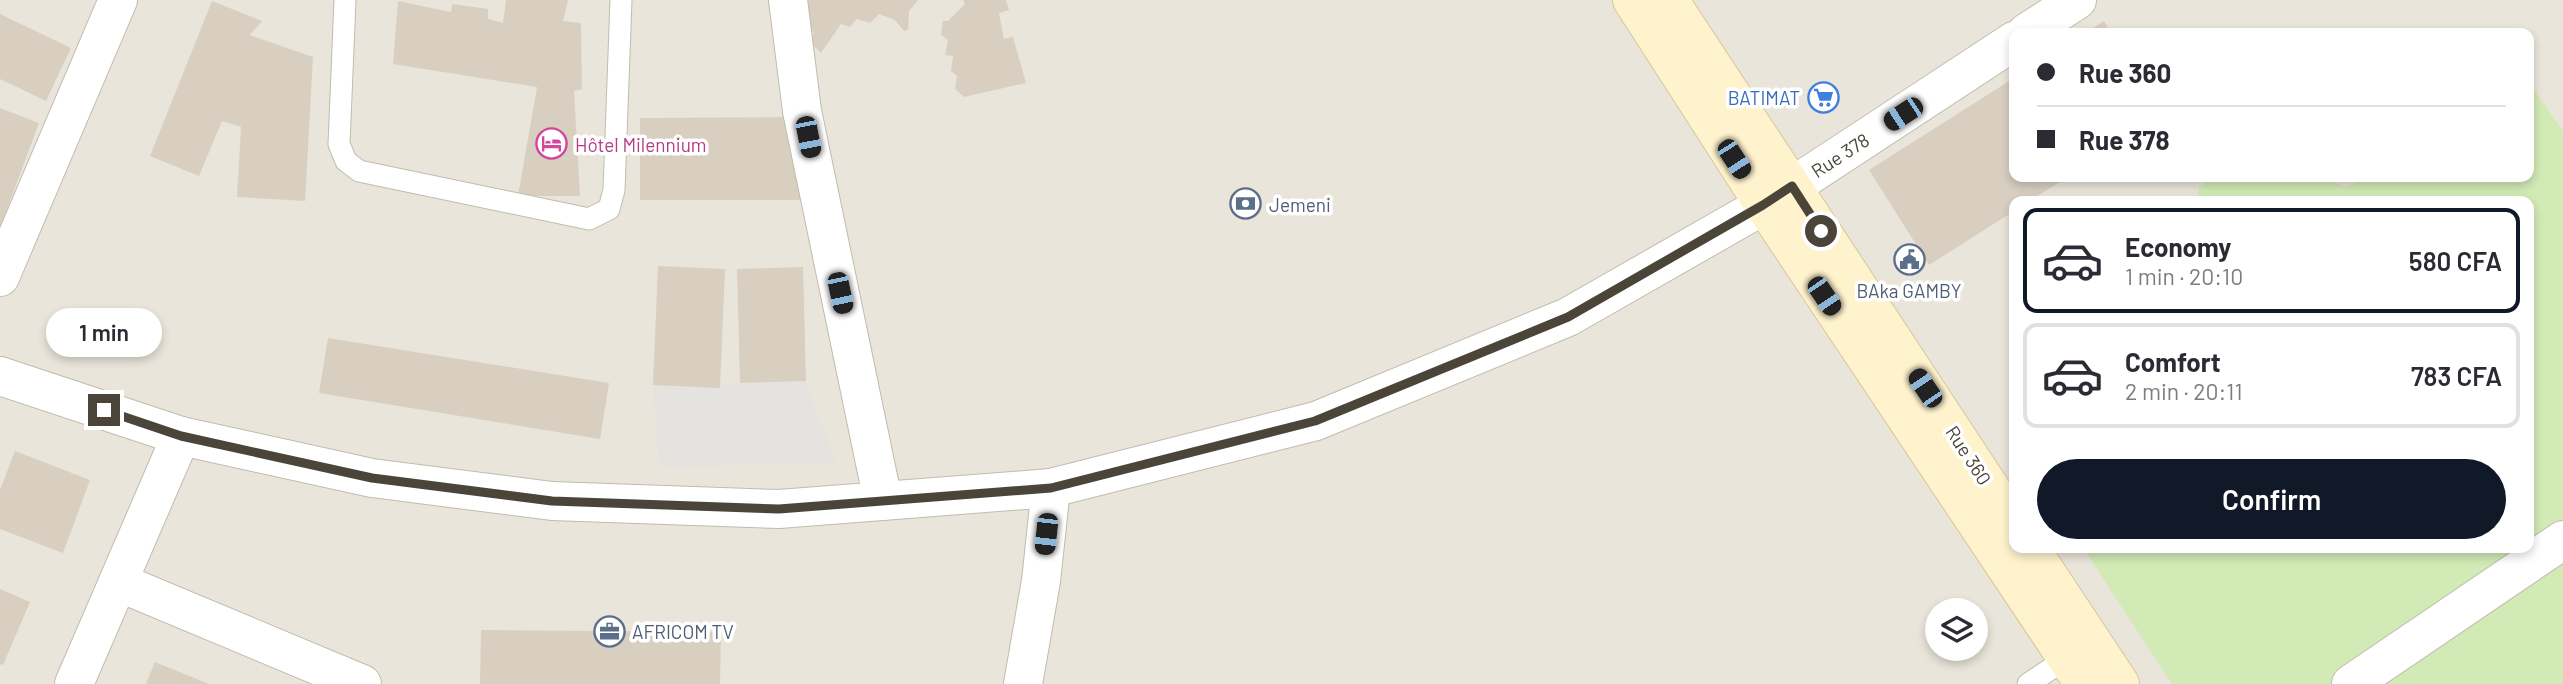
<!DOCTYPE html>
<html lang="en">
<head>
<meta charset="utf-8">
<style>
	body { margin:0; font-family:Barlow,sans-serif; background:#f7f7f7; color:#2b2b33; height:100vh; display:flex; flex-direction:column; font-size:26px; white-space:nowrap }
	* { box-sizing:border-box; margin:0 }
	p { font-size:23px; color:#7c7c81 }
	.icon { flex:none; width:38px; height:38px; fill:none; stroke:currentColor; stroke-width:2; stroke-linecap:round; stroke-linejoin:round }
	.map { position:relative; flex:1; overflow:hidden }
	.sheet { position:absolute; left:2009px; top:196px; width:525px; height:357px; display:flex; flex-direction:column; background:#fff; border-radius:14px; box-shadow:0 4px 10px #0003 }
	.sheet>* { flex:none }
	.guide { position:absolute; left:2009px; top:28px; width:525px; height:154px; border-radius:14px; box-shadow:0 4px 10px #0003; display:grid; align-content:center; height:154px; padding:0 28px; background:#fff }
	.fabs { position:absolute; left:1925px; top:598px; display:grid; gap:14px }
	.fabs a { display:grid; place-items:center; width:63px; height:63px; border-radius:50%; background:#fff; box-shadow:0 4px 10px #0003; font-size:35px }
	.end { position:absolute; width:32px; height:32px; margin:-16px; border:9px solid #4b4439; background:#fff; box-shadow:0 0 0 4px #fff }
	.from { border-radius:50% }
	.bubble { position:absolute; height:49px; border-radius:24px; background:#fff; box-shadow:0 4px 10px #0003; font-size:23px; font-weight:600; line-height:49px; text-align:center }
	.car { position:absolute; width:21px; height:42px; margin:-21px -10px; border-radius:9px; box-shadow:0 0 5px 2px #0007; background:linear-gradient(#222 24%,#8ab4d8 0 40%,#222 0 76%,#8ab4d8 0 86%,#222 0) }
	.guide b { display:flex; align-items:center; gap:24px; height:66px; font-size:26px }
	.guide b+b { border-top:2px solid #e1e1e2 }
	.guide i { width:18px; height:18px; background:#2b2b33 }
	ul { padding:12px 0 0; list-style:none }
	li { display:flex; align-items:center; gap:21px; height:105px; margin:0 14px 10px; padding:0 14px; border:4px solid #e1e1e2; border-radius:14px }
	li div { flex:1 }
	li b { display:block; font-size:26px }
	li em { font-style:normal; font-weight:600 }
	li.active { border-color:#111827 }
	li>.icon { width:63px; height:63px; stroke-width:1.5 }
	.primary-button { display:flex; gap:14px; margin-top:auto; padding:14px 28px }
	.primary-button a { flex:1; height:80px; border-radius:42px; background:#111827; color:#fff; font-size:28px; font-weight:600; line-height:80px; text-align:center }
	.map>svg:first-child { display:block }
	.residential { fill:#eae5da; fill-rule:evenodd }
	.green { fill:#d2eab5 }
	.parking { fill:#e5e3e0 }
	.building { fill:#d8cfc1 }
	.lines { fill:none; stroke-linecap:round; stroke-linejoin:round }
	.lane-casing { stroke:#c2bbae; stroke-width:23 }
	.street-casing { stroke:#c2bbae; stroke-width:40 }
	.secondary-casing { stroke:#d6c79b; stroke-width:40 }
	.lane { stroke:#fff; stroke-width:21 }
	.street { stroke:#fff; stroke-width:38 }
	.secondary { stroke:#fff3cd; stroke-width:38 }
	.route { stroke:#4b4439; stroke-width:9 }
	.labels { text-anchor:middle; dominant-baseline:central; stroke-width:7; stroke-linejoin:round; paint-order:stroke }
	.shop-label { font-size:19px; fill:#366cbe; stroke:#fff; text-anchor:end }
	.hotel-label { font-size:19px; fill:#b23c85; stroke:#fff; text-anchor:start }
	.street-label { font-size:19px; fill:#4b4439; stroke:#fff }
	.service-label { font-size:19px; fill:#4e5e75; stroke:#fff; text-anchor:start }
</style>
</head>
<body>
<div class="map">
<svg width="2563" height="684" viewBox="0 0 2563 684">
	<rect width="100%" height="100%" fill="#f6f3ec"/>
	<!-- residential -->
	<path class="residential" d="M0,0H2563V684H0ZM2014,33H2529V177H2014ZM2014,201H2529V548H2014ZM1937,611H1976V649H1937Z"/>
	<!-- green -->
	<polygon class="green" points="2529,83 2563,131 2563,684 2172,684 2083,548 2529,548 2529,201 2198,201 2199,187 2214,177 2317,177 2347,187 2365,177 2529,177"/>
	<!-- parking -->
	<polygon class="parking" points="806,381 836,463 659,467 653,385"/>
	<!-- building -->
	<g class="building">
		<polygon points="506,0 568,0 563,21 581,23 582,89 574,91 580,196 518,196 537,87 393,64 398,1 451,12 452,4 488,9 488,19 503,23"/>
		<polygon points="805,0 918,0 909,11 908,30 904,31 895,20 879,14 870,23 857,19 850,27 841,24 821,53 810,42 814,32 805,28 811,18 802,15"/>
		<polygon points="963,0 1006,0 1009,10 999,13 1004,39 1013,37 1026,83 964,97 955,89 957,76 951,71 953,56 945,55 948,40 941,35 943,21 948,21 965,4"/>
		<polygon points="212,1 262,21 250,35 313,57 305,201 237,197 241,127 222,121 199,176 150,156"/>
		<polygon points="0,14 71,48 46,101 0,79"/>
		<polygon points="2104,21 2111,33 2085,33"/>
		<polygon points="2014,78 2014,177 2068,177 2029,201 2014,201 2014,211 1929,265 1869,170"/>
		<polygon points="0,108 39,123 0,228"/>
		<polygon points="803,117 804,200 640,200 640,118"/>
		<polygon points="658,266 725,269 720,388 653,385"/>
		<polygon points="803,267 806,381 740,383 737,269"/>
		<polygon points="328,338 609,383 600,439 319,393"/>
		<polygon points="15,451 90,480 63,553 0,529 0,490"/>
		<polygon points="0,589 30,602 3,665 0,664"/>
		<polygon points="481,630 721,632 720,684 480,684"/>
		<polygon points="155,662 209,684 146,684"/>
	</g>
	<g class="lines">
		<defs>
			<g id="lane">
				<polyline points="345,0 339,144 346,161 359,171 589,219 609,209 614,190 621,0"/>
				<polyline points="2028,684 2073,654"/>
			</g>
			<g id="street">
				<polyline points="788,0 802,111 883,501"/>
				<polyline points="2026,33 2077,0"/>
				<polyline points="0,277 118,0"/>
				<polyline points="0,376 181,436 372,478 552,501 779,509 1051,488 1316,421 1568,317 1764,205 2014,41"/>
				<polyline points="118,582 362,684"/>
				<polyline points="74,684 181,436"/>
				<polyline points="1023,684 1041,581 1051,488"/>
				<polyline points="2351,684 2563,540"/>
			</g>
			<g id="secondary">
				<polyline points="1632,0 1764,205 2084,684"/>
				<polyline points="1669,0 2014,524"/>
				<polyline points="2030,548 2120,684"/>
			</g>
		</defs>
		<!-- lane casing -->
		<use href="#lane" class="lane-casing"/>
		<!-- street casing -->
		<use href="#street" class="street-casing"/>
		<!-- secondary casing -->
		<use href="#secondary" class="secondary-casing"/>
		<!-- lane -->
		<use href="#lane" class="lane"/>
		<!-- street -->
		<use href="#street" class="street"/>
		<!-- secondary -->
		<use href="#secondary" class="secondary"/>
	</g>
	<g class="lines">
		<!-- route -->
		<polyline class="route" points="104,410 181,436 372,478 552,501 779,509 1051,488 1315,421 1568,317 1763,205 1792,186 1821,231"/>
	</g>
	<!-- icons -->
	<defs>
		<symbol id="supermarket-ring" viewBox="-11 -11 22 22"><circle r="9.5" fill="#fff" stroke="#3f7fe0" stroke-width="1.5"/><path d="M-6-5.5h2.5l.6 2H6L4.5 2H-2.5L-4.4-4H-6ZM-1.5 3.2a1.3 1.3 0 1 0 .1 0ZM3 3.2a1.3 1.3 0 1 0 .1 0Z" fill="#3f7fe0"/></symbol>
		<symbol id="hotel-ring" viewBox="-11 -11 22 22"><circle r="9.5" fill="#fff" stroke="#d1479c" stroke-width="1.5"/><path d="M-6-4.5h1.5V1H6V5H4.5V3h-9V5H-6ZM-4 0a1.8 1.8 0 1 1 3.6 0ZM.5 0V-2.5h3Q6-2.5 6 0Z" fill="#d1479c"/></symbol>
		<symbol id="bank-ring" viewBox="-11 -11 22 22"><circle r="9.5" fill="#fff" stroke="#5c6f8a" stroke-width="1.5"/><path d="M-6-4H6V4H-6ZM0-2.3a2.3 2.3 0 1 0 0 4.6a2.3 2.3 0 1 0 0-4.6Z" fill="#5c6f8a"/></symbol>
		<symbol id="civic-ring" viewBox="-11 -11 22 22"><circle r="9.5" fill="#fff" stroke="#5c6f8a" stroke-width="1.5"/><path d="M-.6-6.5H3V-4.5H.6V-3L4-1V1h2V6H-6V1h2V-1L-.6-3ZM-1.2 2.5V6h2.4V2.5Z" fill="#5c6f8a"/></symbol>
		<symbol id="office-ring" viewBox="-11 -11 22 22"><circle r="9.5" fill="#fff" stroke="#5c6f8a" stroke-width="1.5"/><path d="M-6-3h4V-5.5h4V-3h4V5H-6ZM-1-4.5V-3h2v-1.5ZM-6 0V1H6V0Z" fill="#5c6f8a"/></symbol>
	</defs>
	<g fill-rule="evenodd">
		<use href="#supermarket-ring" x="1806" y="80" width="35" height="35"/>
		<use href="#hotel-ring" x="534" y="126" width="35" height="35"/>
		<use href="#bank-ring" x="1228" y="186" width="35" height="35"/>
		<use href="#civic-ring" x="1892" y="242" width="35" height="35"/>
		<use href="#office-ring" x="592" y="614" width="35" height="35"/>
	</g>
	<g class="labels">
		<!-- shop labels -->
		<g class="shop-label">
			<text x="1800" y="97">BATIMAT</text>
		</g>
		<!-- hotel labels -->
		<g class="hotel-label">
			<text x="575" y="144">Hôtel Milennium</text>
		</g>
		<!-- street labels -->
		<g class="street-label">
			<text transform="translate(1840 155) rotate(-33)">Rue 378</text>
			<text transform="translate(1969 455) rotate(57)">Rue 360</text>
		</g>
		<!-- service labels -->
		<g class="service-label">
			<text x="1269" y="204">Jemeni</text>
			<text x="1909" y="290" text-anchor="middle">BAka GAMBY</text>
			<text x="632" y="631">AFRICOM TV</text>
		</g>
	</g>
</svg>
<div class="fabs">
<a><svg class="icon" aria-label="layers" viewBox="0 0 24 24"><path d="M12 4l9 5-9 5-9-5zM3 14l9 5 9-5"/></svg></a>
</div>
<i class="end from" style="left:1821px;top:231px"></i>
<i class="end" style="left:104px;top:410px"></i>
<div class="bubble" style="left:46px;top:308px;width:116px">1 min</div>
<i class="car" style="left:1903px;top:114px;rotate:237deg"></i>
<i class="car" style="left:808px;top:137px;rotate:169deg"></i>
<i class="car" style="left:1734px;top:159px;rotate:147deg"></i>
<i class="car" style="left:840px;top:293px;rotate:168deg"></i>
<i class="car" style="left:1824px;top:296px;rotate:146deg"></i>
<i class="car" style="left:1925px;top:388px;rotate:326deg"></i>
<i class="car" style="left:1046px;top:534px;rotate:186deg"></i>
<div class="guide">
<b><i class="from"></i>Rue 360</b>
<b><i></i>Rue 378</b>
</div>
<section class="sheet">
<ul>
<li class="active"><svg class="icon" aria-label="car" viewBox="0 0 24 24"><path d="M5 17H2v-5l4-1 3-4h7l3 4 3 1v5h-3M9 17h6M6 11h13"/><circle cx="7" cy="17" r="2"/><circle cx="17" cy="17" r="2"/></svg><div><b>Economy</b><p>1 min · 20:10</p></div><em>580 CFA</em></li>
<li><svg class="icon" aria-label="car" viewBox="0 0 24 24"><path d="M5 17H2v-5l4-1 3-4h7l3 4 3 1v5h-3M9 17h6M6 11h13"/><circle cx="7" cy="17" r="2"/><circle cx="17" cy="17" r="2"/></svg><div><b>Comfort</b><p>2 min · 20:11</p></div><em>783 CFA</em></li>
</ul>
<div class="primary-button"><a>Confirm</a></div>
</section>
</div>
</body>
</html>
